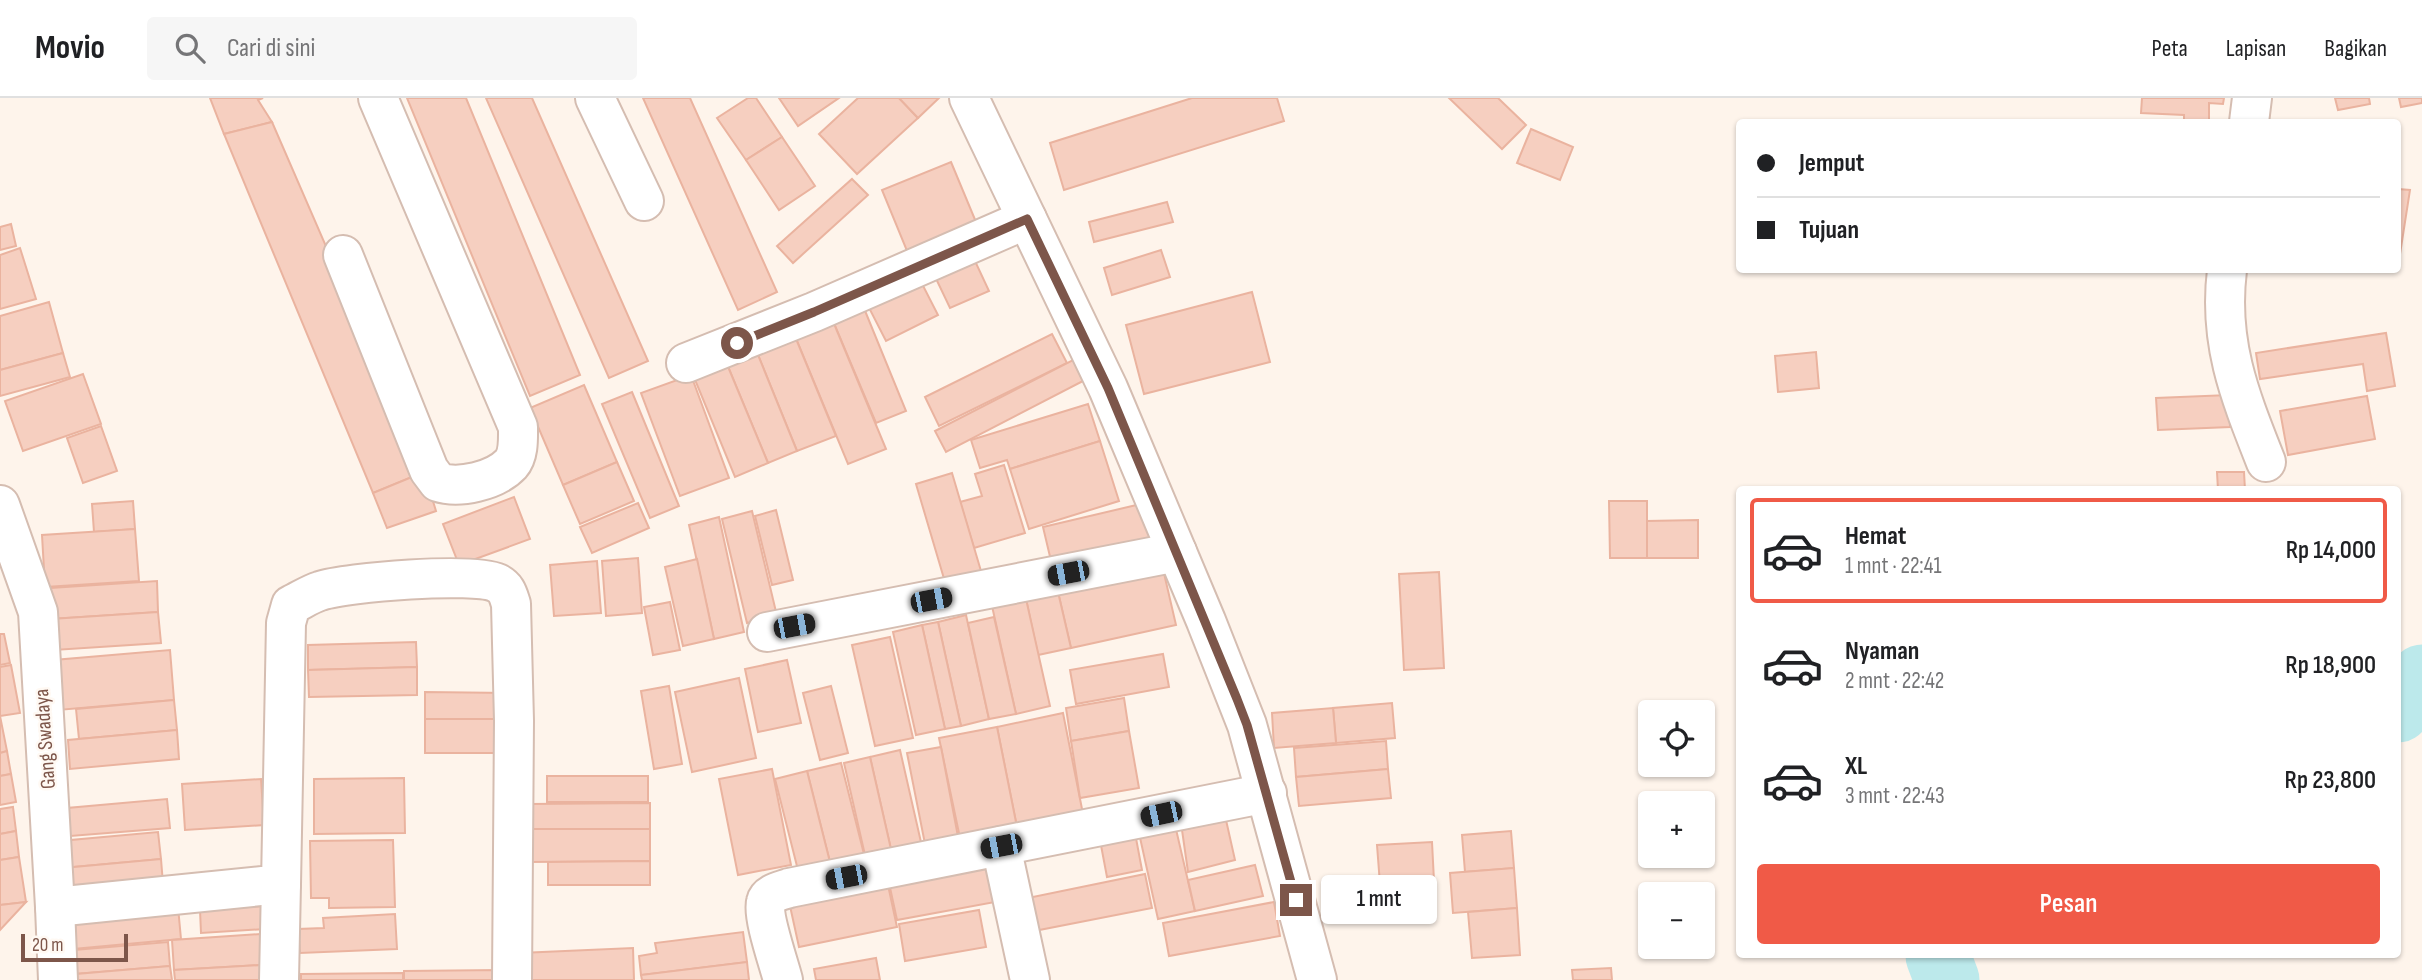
<!DOCTYPE html>
<html lang="id">
<head>
<meta charset="utf-8">
<style>
	body { margin:0; font-family:"Sofia Sans Condensed",sans-serif; background:#f6f6f6; color:#202124; height:100vh; display:flex; flex-direction:column; font-size:26px; white-space:nowrap }
	* { box-sizing:border-box; margin:0 }
	p { font-size:23px; color:#757577 }
	.icon { flex:none; width:38px; height:38px; fill:none; stroke:currentColor; stroke-width:2; stroke-linecap:round; stroke-linejoin:round }
	.map { position:relative; flex:1; overflow:hidden }
	.side { position:absolute; left:1736px; top:388px; width:665px; height:472px; display:flex; flex-direction:column; background:#fff; border-radius:7px; box-shadow:0 2px 5px #0004 }
	.side>* { flex:none }
	.guide { position:absolute; left:1736px; top:21px; width:665px; height:154px; border-radius:7px; box-shadow:0 2px 5px #0004; display:grid; align-content:center; height:154px; padding:0 21px; background:#fff }
	.tools { position:absolute; left:1638px; top:602px; display:grid; gap:14px }
	.tools a { display:grid; place-items:center; width:77px; height:77px; border-radius:7px; background:#fff; box-shadow:0 2px 5px #0004; font-size:35px }
	.scale { position:absolute; left:21px; bottom:18px; width:107px; box-sizing:border-box; padding-left:7px; border:4px solid #7d564a; border-top:0; font-size:19px; line-height:24px; white-space:nowrap; color:#7d564a; -webkit-text-stroke:5px #fff9f3; paint-order:stroke }
	.end { position:absolute; width:32px; height:32px; margin:-16px; border:9px solid #7d564a; background:#fff; box-shadow:0 0 0 4px #fff }
	.from { border-radius:50% }
	.bubble { position:absolute; height:49px; border-radius:7px; background:#fff; box-shadow:0 2px 5px #0004; font-size:23px; font-weight:600; line-height:49px; text-align:center }
	.car { position:absolute; width:21px; height:42px; margin:-21px -10px; border-radius:9px; box-shadow:0 0 5px 2px #0007; background:linear-gradient(#222 24%,#8ab4d8 0 40%,#222 0 76%,#8ab4d8 0 86%,#222 0) }
	.guide b { display:flex; align-items:center; gap:24px; height:66px; font-size:26px }
	.guide b+b { border-top:2px solid #e0e0e0 }
	.guide i { width:18px; height:18px; background:#202124 }
	ul { padding:12px 0 0; list-style:none }
	li { display:flex; align-items:center; gap:21px; height:105px; margin:0 14px 10px; padding:0 7px; border:4px solid transparent; border-radius:7px }
	li div { flex:1 }
	li b { display:block; font-size:26px }
	li em { font-style:normal; font-weight:600 }
	li.selected { border-color:#f05a47 }
	li>.icon { width:63px; height:63px; stroke-width:1.5 }
	.button { display:flex; gap:14px; margin-top:auto; padding:14px 21px }
	.button a { flex:1; height:80px; border-radius:7px; background:#f05a47; color:#fff; font-size:28px; font-weight:600; line-height:80px; text-align:center }
	header { display:flex; align-items:center; gap:42px; box-sizing:border-box; height:98px; padding:0 35px; background:#fff; border-bottom:2px solid #e0e0e0 }
	header strong { font-size:33px }
	nav { display:flex; gap:38px; margin-inline-start:auto; font-size:24px }
	.search { width:490px; height:63px; background:#f6f6f6; display:flex; align-items:center; gap:18px; box-sizing:border-box; padding:0 24px; border-radius:7px; color:#757577; font-size:26px }
	.map>svg:first-child { display:block }
	.lines { fill:none; stroke-linecap:round; stroke-linejoin:round }
	.river { stroke:#bce9eb; stroke-width:65 }
	.building { fill:#f6cfc0; stroke:#eab39f; stroke-width:2 }
	.minor-casing { stroke:#d5bdb1; stroke-width:42 }
	.minor { stroke:#fff; stroke-width:38 }
	.route { stroke:#7d564a; stroke-width:9 }
	.labels { text-anchor:middle; dominant-baseline:central; stroke-width:5; stroke-linejoin:round; paint-order:stroke }
	.street-label { font-size:21px; fill:#7d564a; stroke:#fff9f3 }
</style>
</head>
<body>
<header>
<strong>Movio</strong>
<div class="search"><svg class="icon" aria-label="search" viewBox="0 0 24 24"><circle cx="10" cy="10" r="6"/><path d="M15 15l6 6"/></svg>Cari di sini</div>
<nav><a>Peta</a><a>Lapisan</a><a>Bagikan</a></nav>
</header>
<div class="map">
<svg width="2422" height="882" viewBox="0 0 2422 882">
	<rect width="100%" height="100%" fill="#fef4eb"/>
	<g class="lines">
		<!-- river -->
		<g class="river">
			<polyline points="2398,612 2422,579"/>
			<polyline points="1938,858 1947,882"/>
		</g>
	</g>
	<!-- building -->
	<g class="building">
		<polygon points="210,0 263,0 258,2 272,24 224,36"/>
		<polygon points="407,0 466,0 580,277 530,298"/>
		<polygon points="486,0 532,0 648,263 609,280"/>
		<polygon points="643,0 690,0 777,194 738,212"/>
		<polygon points="748,0 756,0 782,39 746,62 717,20"/>
		<polygon points="779,0 839,0 798,28"/>
		<polygon points="858,0 899,0 918,20 857,76 819,36"/>
		<polygon points="899,0 939,0 918,20"/>
		<polygon points="1192,0 1277,0 1284,23 1064,92 1050,45"/>
		<polygon points="1449,0 1498,0 1526,27 1502,51"/>
		<polygon points="2142,0 2224,0 2223,6 2209,5 2209,24 2184,24 2184,17 2141,15"/>
		<polygon points="2335,0 2369,0 2370,6 2338,12"/>
		<polygon points="2399,0 2422,0 2422,5 2401,9"/>
		<polygon points="272,24 424,374 373,395 224,36"/>
		<polygon points="1531,31 1573,49 1560,82 1517,65"/>
		<polygon points="782,39 815,88 779,112 746,62"/>
		<polygon points="951,64 981,136 912,165 882,92"/>
		<polygon points="852,81 868,97 793,165 777,148"/>
		<polygon points="2398,91 2410,92 2398,169"/>
		<polygon points="1167,104 1173,124 1094,144 1089,124"/>
		<polygon points="11,126 16,148 0,152 0,129"/>
		<polygon points="968,148 989,193 950,210 929,166"/>
		<polygon points="20,150 36,201 0,211 0,157"/>
		<polygon points="1161,152 1170,179 1112,197 1104,170"/>
		<polygon points="916,174 938,217 886,243 864,200"/>
		<polygon points="1252,194 1270,264 1144,296 1126,227"/>
		<polygon points="861,203 906,313 876,325 830,216"/>
		<polygon points="49,204 63,255 0,272 0,218"/>
		<polygon points="830,216 886,351 848,366 792,231"/>
		<polygon points="792,231 836,338 797,353 754,247"/>
		<polygon points="2386,235 2395,288 2367,293 2363,266 2260,281 2256,255"/>
		<polygon points="1052,236 1067,265 939,328 925,299"/>
		<polygon points="754,247 797,353 768,365 724,259"/>
		<polygon points="1816,254 1819,290 1778,294 1775,258"/>
		<polygon points="63,255 70,279 0,298 0,272"/>
		<polygon points="724,259 768,365 735,379 691,272"/>
		<polygon points="1073,262 1083,283 946,354 935,333"/>
		<polygon points="83,276 101,326 23,353 5,303"/>
		<polygon points="691,277 729,380 680,398 641,295"/>
		<polygon points="584,287 617,364 563,387 530,310"/>
		<polygon points="632,294 679,408 650,420 602,306"/>
		<polygon points="2229,297 2230,329 2158,332 2156,300"/>
		<polygon points="2367,298 2375,341 2288,357 2280,313"/>
		<polygon points="1088,306 1100,343 1010,371 1007,362 980,370 971,342"/>
		<polygon points="101,328 117,373 83,385 67,340"/>
		<polygon points="1100,343 1119,403 1029,431 1010,371"/>
		<polygon points="617,364 634,403 580,426 563,387"/>
		<polygon points="1004,367 1025,435 974,450 960,404 982,398 975,376"/>
		<polygon points="424,374 436,413 387,430 373,395"/>
		<polygon points="2217,374 2244,374 2245,392 2218,392"/>
		<polygon points="952,375 981,473 945,484 916,386"/>
		<polygon points="514,399 530,441 459,467 443,426"/>
		<polygon points="133,403 135,431 94,434 92,406"/>
		<polygon points="1609,403 1647,403 1647,460 1610,460"/>
		<polygon points="638,405 649,430 592,455 580,429"/>
		<polygon points="1145,405 1154,444 1052,467 1043,429"/>
		<polygon points="776,412 793,482 772,487 755,418"/>
		<polygon points="752,413 777,518 747,525 722,421"/>
		<polygon points="719,419 744,534 714,541 689,427"/>
		<polygon points="1698,422 1698,460 1647,460 1647,423"/>
		<polygon points="135,431 139,483 45,489 42,437"/>
		<polygon points="638,460 642,515 606,518 602,463"/>
		<polygon points="697,461 714,541 683,548 665,469"/>
		<polygon points="597,463 601,515 554,518 550,467"/>
		<polygon points="1163,471 1176,527 1071,550 1058,494"/>
		<polygon points="1439,474 1444,570 1404,572 1399,476"/>
		<polygon points="157,483 158,514 51,521 50,490"/>
		<polygon points="1058,494 1071,550 1038,557 1026,501"/>
		<polygon points="1026,501 1050,608 1016,616 992,508"/>
		<polygon points="670,504 680,552 653,557 644,509"/>
		<polygon points="158,514 161,545 54,552 51,521"/>
		<polygon points="966,517 989,621 961,628 938,524"/>
		<polygon points="994,519 1016,616 989,621 968,525"/>
		<polygon points="938,524 961,628 945,631 922,527"/>
		<polygon points="922,527 945,631 916,637 893,534"/>
		<polygon points="0,536 4,536 10,565 0,567"/>
		<polygon points="890,539 913,640 875,648 852,547"/>
		<polygon points="416,544 417,569 308,572 308,547"/>
		<polygon points="170,552 174,602 58,612 54,562"/>
		<polygon points="1163,556 1169,589 1076,606 1070,572"/>
		<polygon points="787,562 801,625 758,634 745,571"/>
		<polygon points="11,567 20,615 0,618 7,653 0,655 0,569"/>
		<polygon points="417,569 417,597 309,599 308,572"/>
		<polygon points="739,580 756,660 692,674 675,594"/>
		<polygon points="669,588 682,666 654,671 641,593"/>
		<polygon points="831,588 848,655 820,662 803,595"/>
		<polygon points="425,594 509,595 509,621 425,621"/>
		<polygon points="1124,600 1129,633 1071,643 1066,610"/>
		<polygon points="174,602 177,632 79,641 76,611"/>
		<polygon points="1392,605 1395,640 1336,645 1333,610"/>
		<polygon points="1333,610 1336,645 1274,650 1272,615"/>
		<polygon points="1063,615 1083,716 1017,729 997,629"/>
		<polygon points="425,621 509,621 508,655 425,655"/>
		<polygon points="997,629 1017,729 960,740 939,640"/>
		<polygon points="177,632 179,661 70,671 68,642"/>
		<polygon points="1129,633 1139,690 1080,700 1071,643"/>
		<polygon points="1386,643 1388,671 1296,679 1294,650"/>
		<polygon points="941,649 960,749 927,756 907,655"/>
		<polygon points="900,652 923,753 893,760 870,659"/>
		<polygon points="7,653 11,676 0,678 0,655"/>
		<polygon points="870,659 893,760 867,766 844,665"/>
		<polygon points="841,665 867,768 833,776 807,673"/>
		<polygon points="772,671 791,767 738,777 719,681"/>
		<polygon points="1388,671 1391,700 1299,708 1296,679"/>
		<polygon points="807,673 833,776 801,784 775,681"/>
		<polygon points="11,676 16,704 0,707 0,678"/>
		<rect x="547" y="678" width="101" height="26"/>
		<polygon points="404,680 405,735 314,736 314,681"/>
		<polygon points="261,681 264,727 185,732 182,686"/>
		<polygon points="167,701 170,730 58,739 56,711"/>
		<polygon points="650,705 650,731 529,731 529,706"/>
		<polygon points="13,709 16,733 0,736 0,711"/>
		<polygon points="1226,722 1235,762 1188,774 1182,732"/>
		<polygon points="1175,727 1195,813 1158,821 1139,735"/>
		<polygon points="529,731 650,731 650,763 529,764"/>
		<polygon points="16,733 19,759 0,762 0,736"/>
		<polygon points="1511,733 1514,770 1465,774 1462,737"/>
		<polygon points="158,734 161,761 63,770 60,743"/>
		<polygon points="1135,735 1142,772 1107,779 1100,742"/>
		<polygon points="393,742 395,809 329,810 329,800 311,800 310,743"/>
		<polygon points="1432,744 1434,783 1380,786 1377,747"/>
		<polygon points="19,759 26,804 0,807 0,762"/>
		<polygon points="161,761 163,786 64,795 63,770"/>
		<polygon points="650,763 650,787 548,787 548,764"/>
		<polygon points="988,767 995,804 897,822 889,785"/>
		<polygon points="1255,767 1263,798 1195,813 1188,782"/>
		<polygon points="1514,770 1517,810 1453,815 1450,775"/>
		<polygon points="1145,776 1152,810 1029,834 1023,801"/>
		<polygon points="888,787 897,829 799,849 790,808"/>
		<polygon points="26,804 0,832 0,807"/>
		<polygon points="1274,804 1280,838 1169,858 1163,825"/>
		<polygon points="264,808 265,831 201,835 200,812"/>
		<polygon points="178,809 181,841 73,851 70,819"/>
		<polygon points="1517,810 1520,857 1472,860 1468,814"/>
		<polygon points="979,812 986,849 905,863 899,826"/>
		<polygon points="395,816 397,851 300,855 298,831 324,830 323,820"/>
		<polygon points="743,834 747,864 641,877 639,858 657,855 655,845"/>
		<polygon points="260,836 262,867 174,872 172,842"/>
		<polygon points="168,844 170,868 64,877 62,853"/>
		<polygon points="633,850 634,882 521,882 520,855"/>
		<polygon points="876,860 880,882 816,882 814,871"/>
		<polygon points="747,864 749,882 642,882 641,877"/>
		<polygon points="262,867 263,882 175,882 174,872"/>
		<polygon points="170,868 172,882 65,882 64,877"/>
		<polygon points="1611,870 1612,882 1573,882 1572,872"/>
		<polygon points="500,872 500,882 404,882 404,873"/>
		<polygon points="403,875 403,882 301,882 301,876"/>
	</g>
	<g class="lines">
		<defs>
			<g id="minor">
				<polyline points="595,0 644,103"/>
				<polyline points="969,0 1108,290 1206,523 1247,627 1317,882"/>
				<polyline points="2249,24 2252,0"/>
				<path d="M343,157L429,372L438,384C459,391 495,383 511,366C519,357 518,340 518,329L378,0"/>
				<path d="M2227,172C2218,245 2240,298 2266,364"/>
				<polyline points="686,265 814,214 1027,121"/>
				<polyline points="0,407 38,514 55,809 58,882"/>
				<polyline points="767,534 1177,454"/>
				<polyline points="1001,748 1030,882"/>
				<path d="M55,809L281,786L286,525L291,507C300,503 310,496 320,493C347,484 474,474 497,485C507,490 508,497 511,506L514,623L512,882"/>
				<polyline points="279,882 281,786"/>
				<path d="M783,882C779,866 762,818 766,804C768,795 781,793 789,790L1267,695"/>
			</g>
		</defs>
		<!-- minor casing -->
		<use href="#minor" class="minor-casing"/>
		<!-- minor -->
		<use href="#minor" class="minor"/>
	</g>
	<g class="lines">
		<!-- route -->
		<polyline class="route" points="737,245 814,214 1027,121 1108,290 1237,601 1247,627 1296,802"/>
	</g>
	<g class="labels">
		<!-- street labels -->
		<g class="street-label">
			<text transform="translate(45 641) rotate(-94)">Gang Swadaya</text>
		</g>
	</g>
</svg>
<div class="tools">
<a><svg class="icon" aria-label="locate" viewBox="0 0 24 24"><circle cx="12" cy="12" r="6"/><path d="M12 2v4M12 18v4M2 12h4M18 12h4"/></svg></a>
<a>+</a>
<a>−</a>
</div>
<div class="scale">20 m</div>
<i class="end from" style="left:737px;top:245px"></i>
<i class="end" style="left:1296px;top:802px"></i>
<div class="bubble" style="left:1321px;top:777px;width:116px">1 mnt</div>
<i class="car" style="left:1068px;top:475px;rotate:259deg"></i>
<i class="car" style="left:931px;top:502px;rotate:79deg"></i>
<i class="car" style="left:794px;top:528px;rotate:79deg"></i>
<i class="car" style="left:1161px;top:716px;rotate:258deg"></i>
<i class="car" style="left:1001px;top:748px;rotate:259deg"></i>
<i class="car" style="left:846px;top:779px;rotate:259deg"></i>
<div class="guide">
<b><i class="from"></i>Jemput</b>
<b><i></i>Tujuan</b>
</div>
<section class="side">
<ul>
<li class="selected"><svg class="icon" aria-label="car" viewBox="0 0 24 24"><path d="M5 17H2v-5l4-1 3-4h7l3 4 3 1v5h-3M9 17h6M6 11h13"/><circle cx="7" cy="17" r="2"/><circle cx="17" cy="17" r="2"/></svg><div><b>Hemat</b><p>1 mnt · 22:41</p></div><em>Rp 14,000</em></li>
<li><svg class="icon" aria-label="car" viewBox="0 0 24 24"><path d="M5 17H2v-5l4-1 3-4h7l3 4 3 1v5h-3M9 17h6M6 11h13"/><circle cx="7" cy="17" r="2"/><circle cx="17" cy="17" r="2"/></svg><div><b>Nyaman</b><p>2 mnt · 22:42</p></div><em>Rp 18,900</em></li>
<li><svg class="icon" aria-label="car" viewBox="0 0 24 24"><path d="M5 17H2v-5l4-1 3-4h7l3 4 3 1v5h-3M9 17h6M6 11h13"/><circle cx="7" cy="17" r="2"/><circle cx="17" cy="17" r="2"/></svg><div><b>XL</b><p>3 mnt · 22:43</p></div><em>Rp 23,800</em></li>
</ul>
<div class="button"><a>Pesan</a></div>
</section>
</div>
</body>
</html>
